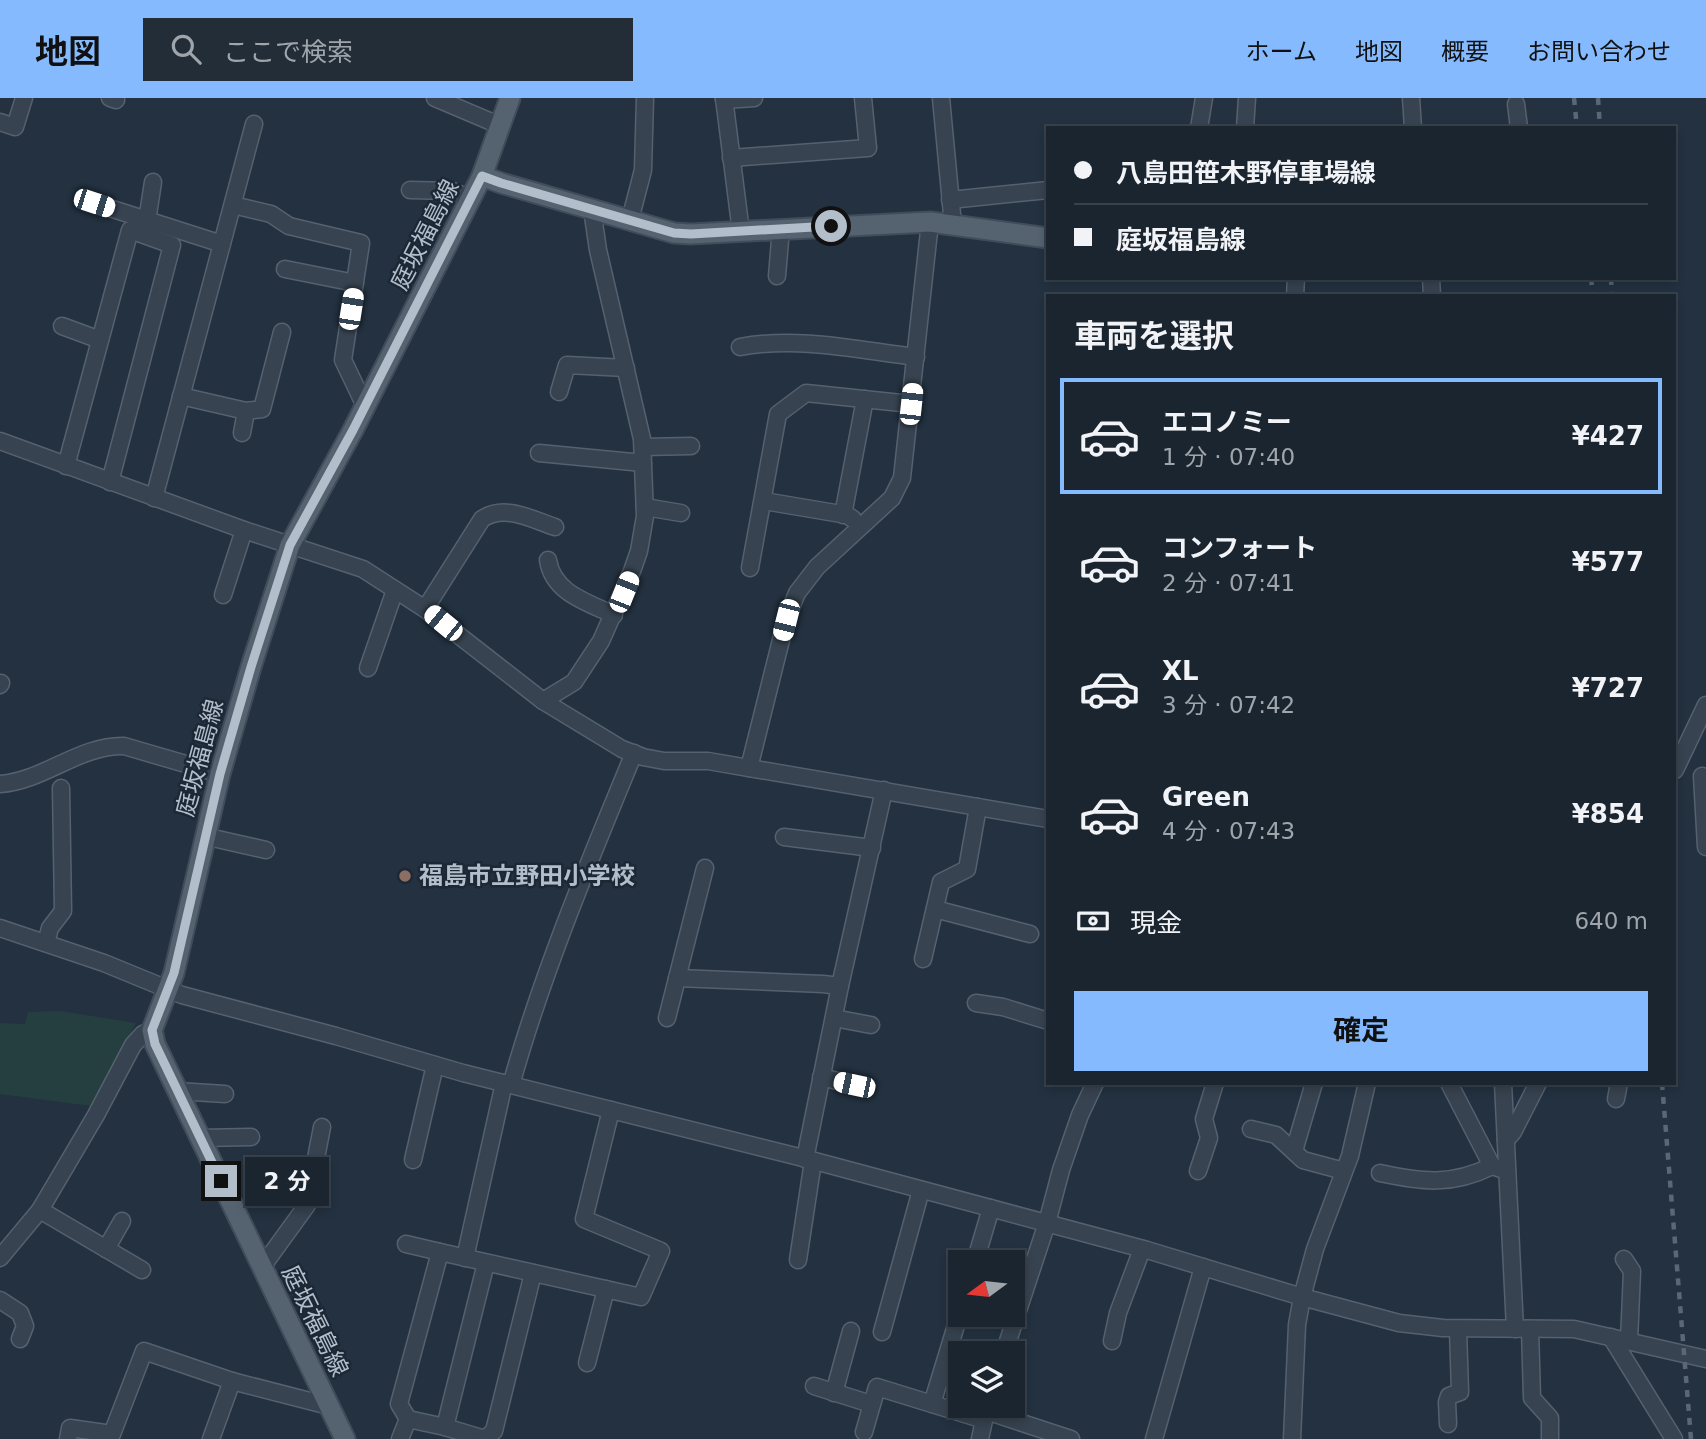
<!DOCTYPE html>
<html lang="ja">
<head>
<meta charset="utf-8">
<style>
	body { margin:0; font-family:"DejaVu Sans","Noto Sans JP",sans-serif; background:#232d38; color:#f1f3f6; height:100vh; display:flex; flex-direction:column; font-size:26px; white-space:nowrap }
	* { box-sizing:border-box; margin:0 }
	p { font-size:23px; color:#9fa5ab }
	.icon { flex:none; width:38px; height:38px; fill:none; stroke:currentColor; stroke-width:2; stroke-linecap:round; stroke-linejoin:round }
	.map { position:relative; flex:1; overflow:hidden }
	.panel { position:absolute; left:1046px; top:196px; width:630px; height:791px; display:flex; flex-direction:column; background:#1a2530; border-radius:0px; box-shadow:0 4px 10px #0003,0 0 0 2px #38424c }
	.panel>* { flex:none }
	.guide { position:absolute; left:1046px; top:28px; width:630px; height:154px; border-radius:0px; box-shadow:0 4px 10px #0003,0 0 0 2px #38424c; display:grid; align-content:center; height:154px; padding:0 28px; background:#1a2530 }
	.needle { width:46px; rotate:255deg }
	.controls { position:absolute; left:948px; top:1152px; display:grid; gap:14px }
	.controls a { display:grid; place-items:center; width:77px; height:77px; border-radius:0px; background:#1a2530; box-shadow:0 4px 10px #0003,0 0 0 2px #38424c; font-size:35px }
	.end { position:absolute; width:32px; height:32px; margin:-16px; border:9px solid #b3becb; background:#111; box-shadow:0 0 0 4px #111 }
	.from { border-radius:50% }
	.bubble { position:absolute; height:49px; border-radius:0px; background:#1a2530; box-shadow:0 4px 10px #0003,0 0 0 2px #38424c; font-size:23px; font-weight:700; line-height:49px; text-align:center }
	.car { position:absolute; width:21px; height:42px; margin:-21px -10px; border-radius:9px; box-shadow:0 0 5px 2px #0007; background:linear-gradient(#fff 24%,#345 0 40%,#fff 0 76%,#345 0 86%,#fff 0) }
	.guide b { display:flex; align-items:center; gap:24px; height:66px; font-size:26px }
	.guide b+b { border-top:2px solid #38424c }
	.guide i { width:18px; height:18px; background:#f1f3f6 }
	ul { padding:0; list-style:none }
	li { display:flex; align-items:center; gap:21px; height:116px; margin:0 14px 10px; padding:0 14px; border:4px solid transparent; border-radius:0px }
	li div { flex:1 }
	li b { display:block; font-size:26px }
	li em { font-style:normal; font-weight:700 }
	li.selected { border-color:#85bbfe }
	li>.icon { width:63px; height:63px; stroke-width:1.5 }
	h2 { padding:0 28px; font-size:32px; line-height:84px }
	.pay { display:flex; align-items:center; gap:18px; height:77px; padding:0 28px; font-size:26px }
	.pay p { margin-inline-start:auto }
	.cta { display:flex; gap:14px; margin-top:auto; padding:14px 28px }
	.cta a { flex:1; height:80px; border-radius:0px; background:#85bbfe; color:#111; font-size:28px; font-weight:700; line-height:80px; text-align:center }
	header { display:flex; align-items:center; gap:42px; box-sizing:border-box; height:98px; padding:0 35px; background:#85bbfe; color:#111 }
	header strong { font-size:33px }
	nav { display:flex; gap:38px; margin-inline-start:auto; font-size:24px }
	.search { width:490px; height:63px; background:#232d38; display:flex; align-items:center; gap:18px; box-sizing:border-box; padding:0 24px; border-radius:0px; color:#9fa5ab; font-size:26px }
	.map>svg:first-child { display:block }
	.green { fill:#253f41 }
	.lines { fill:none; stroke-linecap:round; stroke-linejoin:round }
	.minor-casing { stroke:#55616e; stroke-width:19 }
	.major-casing { stroke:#404c59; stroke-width:23 }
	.minor { stroke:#374350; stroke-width:16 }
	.major { stroke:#556270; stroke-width:19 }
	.rail { stroke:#596777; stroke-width:4.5; stroke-dasharray:7 7; stroke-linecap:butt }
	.route { stroke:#b3becb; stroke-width:9 }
	.education-dot { fill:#8d6e63; stroke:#1c2835; stroke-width:2.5 }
	.labels { text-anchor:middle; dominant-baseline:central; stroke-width:5; stroke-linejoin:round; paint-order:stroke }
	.street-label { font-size:24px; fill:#b3becb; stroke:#1c2835 }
	.poi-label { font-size:24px; font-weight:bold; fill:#b3becb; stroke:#1c2835; text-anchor:start }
</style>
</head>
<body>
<header>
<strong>地図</strong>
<div class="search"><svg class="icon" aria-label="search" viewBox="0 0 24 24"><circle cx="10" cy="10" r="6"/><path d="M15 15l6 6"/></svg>ここで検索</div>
<nav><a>ホーム</a><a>地図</a><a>概要</a><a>お問い合わせ</a></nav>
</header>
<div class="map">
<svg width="1706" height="1341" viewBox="0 0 1706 1341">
	<rect width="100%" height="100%" fill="#233140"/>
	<!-- green -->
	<polygon class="green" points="61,913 136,925 91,1008 0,996 0,925 25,926 28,914"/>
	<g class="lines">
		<defs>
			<g id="minor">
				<polyline points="110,0 116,2"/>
				<polyline points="435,0 501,28"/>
				<polyline points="724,0 741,134"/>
				<polyline points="941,0 953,127"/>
				<polyline points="1411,0 1413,30"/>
				<polyline points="724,2 754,0"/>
				<polyline points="1516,6 1519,30"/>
				<polyline points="0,24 15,29 24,0"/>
				<polyline points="1199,30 1204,0"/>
				<polyline points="1245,30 1247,0"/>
				<polyline points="731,60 868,50 863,0"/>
				<polyline points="410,92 453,93 470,101"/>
				<polyline points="950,102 1048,92"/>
				<polyline points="94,105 222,146"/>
				<polyline points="233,107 271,116 289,128 361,145 343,262 365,308"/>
				<polyline points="630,122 643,72 645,0"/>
				<polyline points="147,123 153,84"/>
				<polyline points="285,171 355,185"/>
				<polyline points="777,178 781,130"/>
				<polyline points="1431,180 1432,198"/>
				<polyline points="1295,198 1296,180"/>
				<polyline points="62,228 100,242"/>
				<path d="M740,249C798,238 858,252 916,259"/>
				<polyline points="559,294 567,267 626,270"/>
				<polyline points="181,298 246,313 262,311 282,234"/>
				<polyline points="242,335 246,313"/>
				<polyline points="0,343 244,432 363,471 425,511 543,603 622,651 643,659 664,663 708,663 1048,721"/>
				<polyline points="643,349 691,348"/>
				<polyline points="539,355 643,365"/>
				<polyline points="66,368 130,132 172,147 110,384"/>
				<polyline points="154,400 254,26"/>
				<polyline points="764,403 847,417 853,421"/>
				<polyline points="645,409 681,415"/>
				<polyline points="843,417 865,301"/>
				<path d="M548,462C553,495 587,504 614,517"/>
				<polyline points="750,470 778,316 806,295 911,306"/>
				<polyline points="223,497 244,432"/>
				<path d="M425,511L482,421C505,406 531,421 555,429"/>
				<polyline points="368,570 395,492"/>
				<polyline points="0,587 1,585"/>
				<polyline points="543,603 574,584 601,543 632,473 639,453 645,418 642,341 598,152 592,111"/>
				<polyline points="749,670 786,522 797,495 817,469 892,400 902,380 930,124"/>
				<polyline points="1675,672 1706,607"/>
				<polyline points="1702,678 1706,749"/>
				<path d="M0,686C44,683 79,647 124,648L220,676"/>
				<polyline points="204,738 266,752"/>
				<polyline points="784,739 872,750"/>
				<polyline points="935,811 1030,836"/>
				<polyline points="0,830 104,865 182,897 336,938 463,975 811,1062 1147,1152 1302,1199 1399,1225 1443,1230 1574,1231 1706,1261"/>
				<polyline points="46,845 50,830 63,813 61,690"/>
				<polyline points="923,861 941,784 967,771 978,709"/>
				<polyline points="677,880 823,886 840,888"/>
				<polyline points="976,905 1003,909 1048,923"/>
				<polyline points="667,920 705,770"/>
				<polyline points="834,920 871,927"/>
				<polyline points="821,979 854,987"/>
				<polyline points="1449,985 1492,1068"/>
				<polyline points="1503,985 1515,1231"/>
				<path d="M511,987C543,873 589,764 634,655"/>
				<polyline points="177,993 225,996"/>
				<polyline points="1616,1001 1619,985"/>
				<polyline points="1251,1031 1276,1037 1303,1062 1344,1073"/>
				<polyline points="200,1040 251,1039"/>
				<polyline points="1506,1042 1513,1034 1538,985"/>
				<polyline points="1294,1053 1314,985"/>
				<polyline points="805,1061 840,888 884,692"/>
				<polyline points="413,1062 435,967"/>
				<polyline points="1198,1073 1209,1040 1204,1021 1215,985"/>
				<path d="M1380,1075C1422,1084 1452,1088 1492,1068L1507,1073"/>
				<polyline points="40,1112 142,1172"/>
				<polyline points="406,1146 440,1154"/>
				<polyline points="106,1151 122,1123"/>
				<polyline points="0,1160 40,1112 96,1017 133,947 143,936 152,932"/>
				<polyline points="465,1160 504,985"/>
				<polyline points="1624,1161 1632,1173 1629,1243"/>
				<polyline points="798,1162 813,1063"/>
				<polyline points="975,1164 991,1110"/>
				<polyline points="262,1169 307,1107 322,1029"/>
				<polyline points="0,1202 20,1215 25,1228 20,1241"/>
				<polyline points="1530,1231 1532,1300 1550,1320 1550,1341"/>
				<polyline points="882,1234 921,1092"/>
				<polyline points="1611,1239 1674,1341"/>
				<polyline points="1112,1243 1118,1215 1142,1151"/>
				<polyline points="1004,1255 1047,1125 1061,1072 1080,1017 1095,985"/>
				<polyline points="587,1265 606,1191"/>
				<polyline points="814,1288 871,1306"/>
				<polyline points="834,1295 851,1233"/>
				<polyline points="932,1306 961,1211"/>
				<polyline points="986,1313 1071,1341"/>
				<polyline points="408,1321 445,1329 485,1341"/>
				<polyline points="1448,1326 1447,1304 1449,1298 1460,1294 1458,1231"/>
				<polyline points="445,1329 486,1165"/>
				<polyline points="864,1334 877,1289 984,1322"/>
				<polyline points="68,1341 70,1330 112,1336 144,1253 232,1283 329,1308"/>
				<polyline points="211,1341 232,1283"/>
				<polyline points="400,1341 408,1321 399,1306 440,1154 641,1199 661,1153 584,1121 611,1012"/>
				<polyline points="485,1341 494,1333 533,1175"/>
				<polyline points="980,1341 986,1313"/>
				<polyline points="1154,1341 1203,1169"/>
				<polyline points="1292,1341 1297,1227 1302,1199 1315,1151 1350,1058 1367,985"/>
			</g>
			<g id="major">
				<polyline points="482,78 501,85 674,135 691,136 930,124 1048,140"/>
				<polyline points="345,1341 155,946 152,932 174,875 220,676 251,569 290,447 353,332 482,78 510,0"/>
			</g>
		</defs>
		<!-- minor casing -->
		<use href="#minor" class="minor-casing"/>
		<!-- major casing -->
		<use href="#major" class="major-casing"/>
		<!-- minor -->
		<use href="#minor" class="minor"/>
		<!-- major -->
		<use href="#major" class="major"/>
		<!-- rail -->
		<g class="rail">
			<polyline points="1574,0 1577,30"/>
			<polyline points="1598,0 1600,30"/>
			<polyline points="1591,180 1593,198"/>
			<polyline points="1611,180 1612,198"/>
			<polyline points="1662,985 1691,1341"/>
		</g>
	</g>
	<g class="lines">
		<!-- route -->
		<polyline class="route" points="221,1083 155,946 152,932 174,875 220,676 251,569 290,447 353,332 482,78 501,85 674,135 691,136 831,128"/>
	</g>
	<!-- markers -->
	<circle class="education-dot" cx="405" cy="778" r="7"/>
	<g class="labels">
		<!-- street labels -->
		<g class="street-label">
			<text transform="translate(425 137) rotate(-63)">庭坂福島線</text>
			<text transform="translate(200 660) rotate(-75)">庭坂福島線</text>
			<text transform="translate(315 1223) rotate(64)">庭坂福島線</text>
		</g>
		<!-- poi labels -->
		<g class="poi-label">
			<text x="419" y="778">福島市立野田小学校</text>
		</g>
	</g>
</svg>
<div class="controls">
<a><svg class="needle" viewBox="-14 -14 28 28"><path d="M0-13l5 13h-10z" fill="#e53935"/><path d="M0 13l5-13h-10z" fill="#9fa5ab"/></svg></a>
<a><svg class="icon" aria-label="layers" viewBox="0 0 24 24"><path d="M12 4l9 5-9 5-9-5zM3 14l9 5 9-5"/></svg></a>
</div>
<i class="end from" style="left:831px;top:128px"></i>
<i class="end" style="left:221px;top:1083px"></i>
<div class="bubble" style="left:245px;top:1059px;width:84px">2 分</div>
<i class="car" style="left:94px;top:105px;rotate:108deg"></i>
<i class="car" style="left:351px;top:211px;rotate:9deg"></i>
<i class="car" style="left:911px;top:306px;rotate:6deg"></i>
<i class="car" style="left:624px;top:494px;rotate:22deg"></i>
<i class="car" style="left:786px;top:522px;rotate:194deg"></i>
<i class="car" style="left:443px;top:525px;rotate:309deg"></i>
<i class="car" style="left:854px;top:987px;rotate:282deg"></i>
<div class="guide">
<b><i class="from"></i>八島田笹木野停車場線</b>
<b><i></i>庭坂福島線</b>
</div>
<section class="panel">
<h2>車両を選択</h2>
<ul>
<li class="selected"><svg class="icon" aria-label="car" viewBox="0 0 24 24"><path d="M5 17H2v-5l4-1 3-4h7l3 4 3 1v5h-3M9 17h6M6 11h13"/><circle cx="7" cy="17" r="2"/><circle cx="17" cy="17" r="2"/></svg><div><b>エコノミー</b><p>1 分 · 07:40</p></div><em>¥427</em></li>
<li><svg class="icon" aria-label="car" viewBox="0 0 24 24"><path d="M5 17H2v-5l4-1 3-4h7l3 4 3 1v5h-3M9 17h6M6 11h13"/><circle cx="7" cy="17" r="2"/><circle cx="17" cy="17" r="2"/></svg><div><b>コンフォート</b><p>2 分 · 07:41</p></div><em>¥577</em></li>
<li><svg class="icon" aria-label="car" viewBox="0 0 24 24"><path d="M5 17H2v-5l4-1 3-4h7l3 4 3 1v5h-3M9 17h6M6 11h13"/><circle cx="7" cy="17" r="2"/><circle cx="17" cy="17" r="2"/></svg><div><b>XL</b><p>3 分 · 07:42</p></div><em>¥727</em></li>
<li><svg class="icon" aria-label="car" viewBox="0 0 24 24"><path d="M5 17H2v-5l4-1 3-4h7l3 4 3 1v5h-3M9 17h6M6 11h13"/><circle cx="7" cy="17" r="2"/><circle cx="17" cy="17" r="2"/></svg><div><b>Green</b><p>4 分 · 07:43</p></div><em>¥854</em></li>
</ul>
<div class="pay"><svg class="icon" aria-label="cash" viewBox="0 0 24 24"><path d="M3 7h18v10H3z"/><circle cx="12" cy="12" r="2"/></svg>現金<p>640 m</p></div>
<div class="cta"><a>確定</a></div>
</section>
</div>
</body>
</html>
